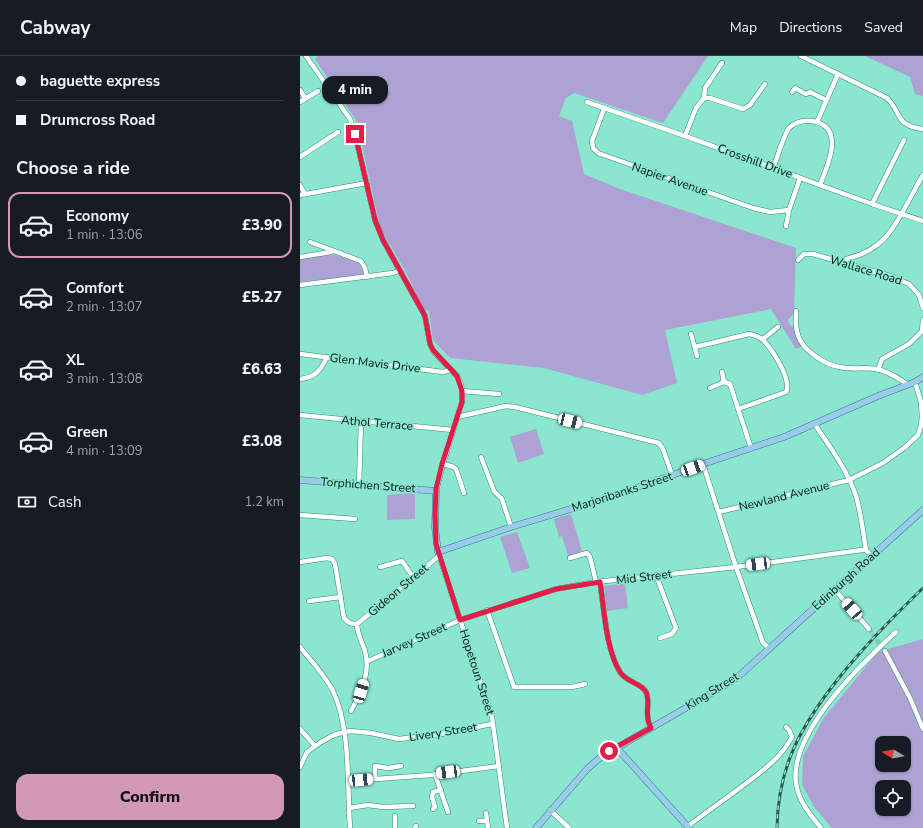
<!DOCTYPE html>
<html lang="en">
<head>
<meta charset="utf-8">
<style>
	body { margin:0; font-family:"Nunito Sans",sans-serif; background:#242831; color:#f1f3f6; height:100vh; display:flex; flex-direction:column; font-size:15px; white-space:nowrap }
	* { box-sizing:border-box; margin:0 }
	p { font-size:13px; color:#9ea1a6 }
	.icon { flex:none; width:22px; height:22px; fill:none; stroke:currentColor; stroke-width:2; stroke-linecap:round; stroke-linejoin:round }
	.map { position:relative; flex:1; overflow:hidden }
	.drawer { display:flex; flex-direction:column; background:#171b24; width:300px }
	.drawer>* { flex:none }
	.guide { display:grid; align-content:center; height:88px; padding:0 16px; background:#171b24 }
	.needle { width:26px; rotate:281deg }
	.tools { position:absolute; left:575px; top:680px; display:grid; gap:8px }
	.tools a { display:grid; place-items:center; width:36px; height:36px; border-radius:8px; background:#171b24; box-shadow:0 1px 3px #0004; font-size:20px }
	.end { position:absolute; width:18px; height:18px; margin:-9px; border:5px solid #e11d48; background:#fff; box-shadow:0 0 0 2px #fff }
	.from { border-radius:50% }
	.bubble { position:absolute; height:28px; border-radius:12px; background:#171b24; box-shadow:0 1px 3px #0004; font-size:13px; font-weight:800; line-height:28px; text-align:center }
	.car { position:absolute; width:12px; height:24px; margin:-12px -6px; border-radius:5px; box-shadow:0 0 3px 1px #0007; background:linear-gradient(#fff 24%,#345 0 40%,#fff 0 76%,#345 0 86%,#fff 0) }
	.guide b { display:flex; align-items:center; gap:14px; height:38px; font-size:15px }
	.guide b+b { border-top:1px solid #363941 }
	.guide i { width:10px; height:10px; background:#f1f3f6 }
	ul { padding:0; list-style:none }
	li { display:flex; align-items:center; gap:12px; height:66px; margin:0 8px 6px; padding:0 8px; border:2px solid transparent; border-radius:12px }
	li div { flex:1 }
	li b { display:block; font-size:15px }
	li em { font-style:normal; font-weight:800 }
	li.current { border-color:#d498b7 }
	li>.icon { width:36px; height:36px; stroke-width:1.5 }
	h2 { padding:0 16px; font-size:18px; line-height:48px }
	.pay { display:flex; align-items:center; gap:10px; height:44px; padding:0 16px; font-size:15px }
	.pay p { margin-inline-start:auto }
	.button { display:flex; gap:8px; margin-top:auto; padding:8px 16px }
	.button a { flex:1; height:46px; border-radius:12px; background:#d498b7; color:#111; font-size:16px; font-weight:800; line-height:46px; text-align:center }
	header { display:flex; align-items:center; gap:24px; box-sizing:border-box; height:56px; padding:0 20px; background:#171b24; border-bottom:1px solid #363941 }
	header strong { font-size:19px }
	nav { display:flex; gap:22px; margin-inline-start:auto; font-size:14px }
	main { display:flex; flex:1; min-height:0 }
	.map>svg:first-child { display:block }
	.green { fill:#aea1d3; fill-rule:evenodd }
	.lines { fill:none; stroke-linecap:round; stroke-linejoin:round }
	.minor-tunnel { stroke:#76c7b3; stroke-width:4.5; stroke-dasharray:4.5 2; stroke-linecap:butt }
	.minor-casing { stroke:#2b8b78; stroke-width:5.5 }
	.major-casing { stroke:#397592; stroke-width:7 }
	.minor { stroke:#fff; stroke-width:4.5 }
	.major { stroke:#9acbe8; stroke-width:6 }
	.rail-casing { stroke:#2d5a4f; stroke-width:3 }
	.rail { stroke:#8be6d0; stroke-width:1.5; stroke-dasharray:4.5; stroke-linecap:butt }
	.route { stroke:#e11d48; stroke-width:5 }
	.labels { text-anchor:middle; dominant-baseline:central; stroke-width:3; stroke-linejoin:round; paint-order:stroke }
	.street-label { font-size:12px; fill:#001711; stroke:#8be6d0 }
</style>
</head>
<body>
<header>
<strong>Cabway</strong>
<nav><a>Map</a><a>Directions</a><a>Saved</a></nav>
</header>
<main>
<section class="drawer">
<div class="guide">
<b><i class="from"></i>baguette express</b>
<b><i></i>Drumcross Road</b>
</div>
<h2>Choose a ride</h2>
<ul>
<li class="current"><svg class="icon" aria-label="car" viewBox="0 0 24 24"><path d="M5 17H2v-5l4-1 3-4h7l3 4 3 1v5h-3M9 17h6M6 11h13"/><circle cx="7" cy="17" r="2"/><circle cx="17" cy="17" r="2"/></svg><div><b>Economy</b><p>1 min · 13:06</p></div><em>£3.90</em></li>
<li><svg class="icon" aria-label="car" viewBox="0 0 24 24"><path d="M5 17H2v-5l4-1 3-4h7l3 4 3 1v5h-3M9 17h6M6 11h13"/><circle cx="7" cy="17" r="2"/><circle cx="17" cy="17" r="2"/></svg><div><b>Comfort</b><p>2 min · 13:07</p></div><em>£5.27</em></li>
<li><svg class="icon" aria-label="car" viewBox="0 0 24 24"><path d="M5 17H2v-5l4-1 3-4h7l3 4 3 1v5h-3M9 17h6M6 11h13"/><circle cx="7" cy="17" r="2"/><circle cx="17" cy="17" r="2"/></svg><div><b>XL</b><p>3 min · 13:08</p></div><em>£6.63</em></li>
<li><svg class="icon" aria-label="car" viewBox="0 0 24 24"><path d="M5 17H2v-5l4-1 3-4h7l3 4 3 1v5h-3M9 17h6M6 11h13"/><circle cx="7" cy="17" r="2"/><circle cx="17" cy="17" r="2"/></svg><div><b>Green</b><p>4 min · 13:09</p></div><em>£3.08</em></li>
</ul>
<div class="pay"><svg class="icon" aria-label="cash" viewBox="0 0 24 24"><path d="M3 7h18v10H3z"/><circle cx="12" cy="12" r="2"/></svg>Cash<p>1.2 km</p></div>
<div class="button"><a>Confirm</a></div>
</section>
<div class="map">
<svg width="623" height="772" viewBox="0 0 623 772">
	<rect width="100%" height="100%" fill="#8be6d0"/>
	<!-- green -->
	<g class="green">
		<polygon points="18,0 408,0 363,67 274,37 266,42 259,60 272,65 284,118 320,133 496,192 494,257 488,264 490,269 495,272 496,281 501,291 496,293 471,253 365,274 377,327 342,339 244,312 150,302 133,284 129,255 123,253 107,218 80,171 57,66 15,3"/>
		<polygon points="565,0 623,0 623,40 615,38 610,21"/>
		<polygon points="26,199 36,199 59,207 63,216 62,219 0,226 0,203"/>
		<polygon points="236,373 244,398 218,407 210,381"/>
		<polygon points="111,437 115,439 115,463 87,464 87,439"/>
		<polygon points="271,458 282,495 268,500 262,480 259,481 254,463"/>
		<polygon points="217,476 230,512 212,517 200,481"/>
		<polygon points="325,527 328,552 307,555 304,530"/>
		<path d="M623,583V772H532L514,751L502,728L503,701L523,663L578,596ZM582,687H604V709H582ZM582,731H604V753H582Z"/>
	</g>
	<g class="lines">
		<!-- minor-tunnel -->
		<polyline class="minor-tunnel" points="569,573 585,595"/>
		<defs>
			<g id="minor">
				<polyline points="6,0 50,63 55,78 75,164 83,184 125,260 130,288 133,295 157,320 161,328 162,335 162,346 143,408 136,435"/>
				<path d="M501,0L587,42C603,58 594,69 623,73"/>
				<polyline points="0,34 5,42"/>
				<polyline points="492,36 495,32 506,38 510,36 526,44"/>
				<polyline points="404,42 405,32 422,7"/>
				<polyline points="0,46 18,35"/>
				<polyline points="287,46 385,80 572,148 623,165"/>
				<polyline points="304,53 292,85 293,92 298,97 453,152 470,156 489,154"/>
				<polyline points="517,66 538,18"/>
				<polyline points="385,80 396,52 404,42 410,42 443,53 450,49 465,28"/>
				<polyline points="0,101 38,76"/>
				<path d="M473,112C477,103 484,78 489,72C495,66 503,64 512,65C546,70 528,109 520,129"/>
				<polyline points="0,129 5,138"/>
				<polyline points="0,139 67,127"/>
				<polyline points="572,148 604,84"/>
				<polyline points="486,170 489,154 500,122"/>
				<polyline points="10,186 61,205 65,212 67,221"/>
				<polyline points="0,201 31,196"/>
				<polyline points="498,204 504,198 513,198 590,220 609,228 619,239 623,252"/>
				<path d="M540,205C553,201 566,198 577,189C594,178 612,137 623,119"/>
				<polyline points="0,229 93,217 100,214"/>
				<path d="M496,255C496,263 495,271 498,279C502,294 525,309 540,311C552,314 565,311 577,313C587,315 598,322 607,328"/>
				<polyline points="623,264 622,275 623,275"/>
				<polyline points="391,278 397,300"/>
				<polyline points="463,283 478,271"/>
				<path d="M395,291L449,278C454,279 459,280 463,284C472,293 492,323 486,336L438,353"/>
				<polyline points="0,298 143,316 150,314"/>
				<polyline points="578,314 582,303 609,288 622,275"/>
				<polyline points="422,316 424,326"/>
				<path d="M0,323C16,321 20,315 27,301"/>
				<polyline points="410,332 424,326 430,328 451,392"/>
				<polyline points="162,335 199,338"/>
				<polyline points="0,359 153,374"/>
				<polyline points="157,361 206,350 215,351 359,387 363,393 372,419"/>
				<path d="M514,367C529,390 547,413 556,440C561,457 563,476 566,494"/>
				<polyline points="181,401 194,435 202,443 211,471"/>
				<polyline points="143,408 154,411 156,413 164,437"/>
				<polyline points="403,408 436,511 463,587 469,592"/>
				<polyline points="59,429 61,366"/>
				<polyline points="419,456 549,424 583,407 604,392 618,379 621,370 622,361 621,346 615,326"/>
				<polyline points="0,459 55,463"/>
				<polyline points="138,496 192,661 207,772"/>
				<polyline points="270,502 287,497 290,501 296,526"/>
				<path d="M0,506L27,502L32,503L35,508L44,562C48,567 51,568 57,568"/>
				<polyline points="80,511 102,505 113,521"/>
				<polyline points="356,519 376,572 372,578 360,582"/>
				<path d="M300,526C304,552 306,594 320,616C327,627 342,627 346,636C350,644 346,654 348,663C348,666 350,669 351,672"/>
				<polyline points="535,534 569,573"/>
				<polyline points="9,545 41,541"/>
				<polyline points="187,554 214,631 272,631 285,628"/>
				<polyline points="57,568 139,500"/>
				<path d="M0,591C11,605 25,619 33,635C51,673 47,730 50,772"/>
				<polyline points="585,595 610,642 623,673"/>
				<polyline points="68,605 160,564 256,533 296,526 436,511 562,494 566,494 572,500"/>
				<path d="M51,655C61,636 71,617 65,595C62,585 57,578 57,568"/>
				<polyline points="0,673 15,690"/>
				<polyline points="0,711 7,696 21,686 34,679 45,676 51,675 71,677 99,683 141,678 192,668"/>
				<polyline points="135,718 148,756"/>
				<polyline points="75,723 75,710 88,712 101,710"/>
				<polyline points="48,725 131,719 199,710"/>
				<polyline points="49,752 68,749 83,751 113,750"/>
				<polyline points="133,753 135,751 132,741 133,736 141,734"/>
				<polyline points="250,754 269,772"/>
				<polyline points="186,757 188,772"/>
				<polyline points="179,765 187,765"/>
				<path d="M388,770C404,758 421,746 437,734C458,718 480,704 492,681L489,674L486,671"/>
				<polyline points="95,772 95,760"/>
				<polyline points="115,772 116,770"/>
				<path d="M521,772C510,759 498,744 496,727C489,677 562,607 596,576"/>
			</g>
			<g id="major">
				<polyline points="0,424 136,435 135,471 138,496 211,471 314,440 403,408 484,381 578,340 615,326 623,321"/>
				<polyline points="316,691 389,772"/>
				<polyline points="236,772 288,712 301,701 427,628 440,619 623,454"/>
			</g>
		</defs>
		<!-- minor casing -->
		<use href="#minor" class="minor-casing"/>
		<!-- major casing -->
		<use href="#major" class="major-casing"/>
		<!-- minor -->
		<use href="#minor" class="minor"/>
		<!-- major -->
		<use href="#major" class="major"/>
		<defs>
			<path id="rail" d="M477,772C478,710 501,670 538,623C564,590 593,561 623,532"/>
		</defs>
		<!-- rail casing -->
		<use href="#rail" class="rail-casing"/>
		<!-- rail -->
		<use href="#rail" class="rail"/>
	</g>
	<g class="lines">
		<!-- route -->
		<path class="route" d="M55,78L75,164L83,184L125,260L130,288L133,294L157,320L162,335V346L142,408L136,433L135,459L136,488L160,564L256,533L300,526C304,552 306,594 320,616C327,627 342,627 346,636C350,644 346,654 348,663C348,666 350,669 351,672L309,695"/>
	</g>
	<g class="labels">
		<!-- street labels -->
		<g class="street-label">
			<text transform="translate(455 105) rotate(20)">Crosshill Drive</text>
			<text transform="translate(370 123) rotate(19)">Napier Avenue</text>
			<text transform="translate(566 214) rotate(17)">Wallace Road</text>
			<text transform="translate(75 307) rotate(7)">Glen Mavis Drive</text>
			<text transform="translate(77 367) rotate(5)">Athol Terrace</text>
			<text transform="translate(68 429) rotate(4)">Torphichen Street</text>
			<text transform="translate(322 436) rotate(-18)">Marjoribanks Street</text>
			<text transform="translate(484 440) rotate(-14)">Newland Avenue</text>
			<text transform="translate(344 521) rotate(-7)">Mid Street</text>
			<text transform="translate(546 523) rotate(-42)">Edinburgh Road</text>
			<text transform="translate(98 534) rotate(-40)">Gideon Street</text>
			<text transform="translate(114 584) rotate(-24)">Jarvey Street</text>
			<text transform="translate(177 616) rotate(72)">Hopetoun Street</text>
			<text transform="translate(412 635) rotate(-32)">King Street</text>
			<text transform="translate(143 676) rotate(-9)">Livery Street</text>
		</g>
	</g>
</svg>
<div class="tools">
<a><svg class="needle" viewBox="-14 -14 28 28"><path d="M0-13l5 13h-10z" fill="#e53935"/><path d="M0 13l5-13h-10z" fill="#9ea1a6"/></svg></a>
<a><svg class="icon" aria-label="locate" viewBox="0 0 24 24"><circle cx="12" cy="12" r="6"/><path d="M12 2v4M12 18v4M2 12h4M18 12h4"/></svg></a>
</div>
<i class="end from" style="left:309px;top:695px"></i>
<i class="end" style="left:55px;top:78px"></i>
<div class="bubble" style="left:22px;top:20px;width:66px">4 min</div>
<i class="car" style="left:270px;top:365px;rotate:104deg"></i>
<i class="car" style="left:393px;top:412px;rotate:70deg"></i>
<i class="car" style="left:458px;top:508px;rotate:263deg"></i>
<i class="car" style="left:552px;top:553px;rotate:318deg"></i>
<i class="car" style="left:61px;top:635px;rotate:17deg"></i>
<i class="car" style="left:148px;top:716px;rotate:263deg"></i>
<i class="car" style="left:61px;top:724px;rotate:85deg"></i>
</div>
</main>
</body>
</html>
